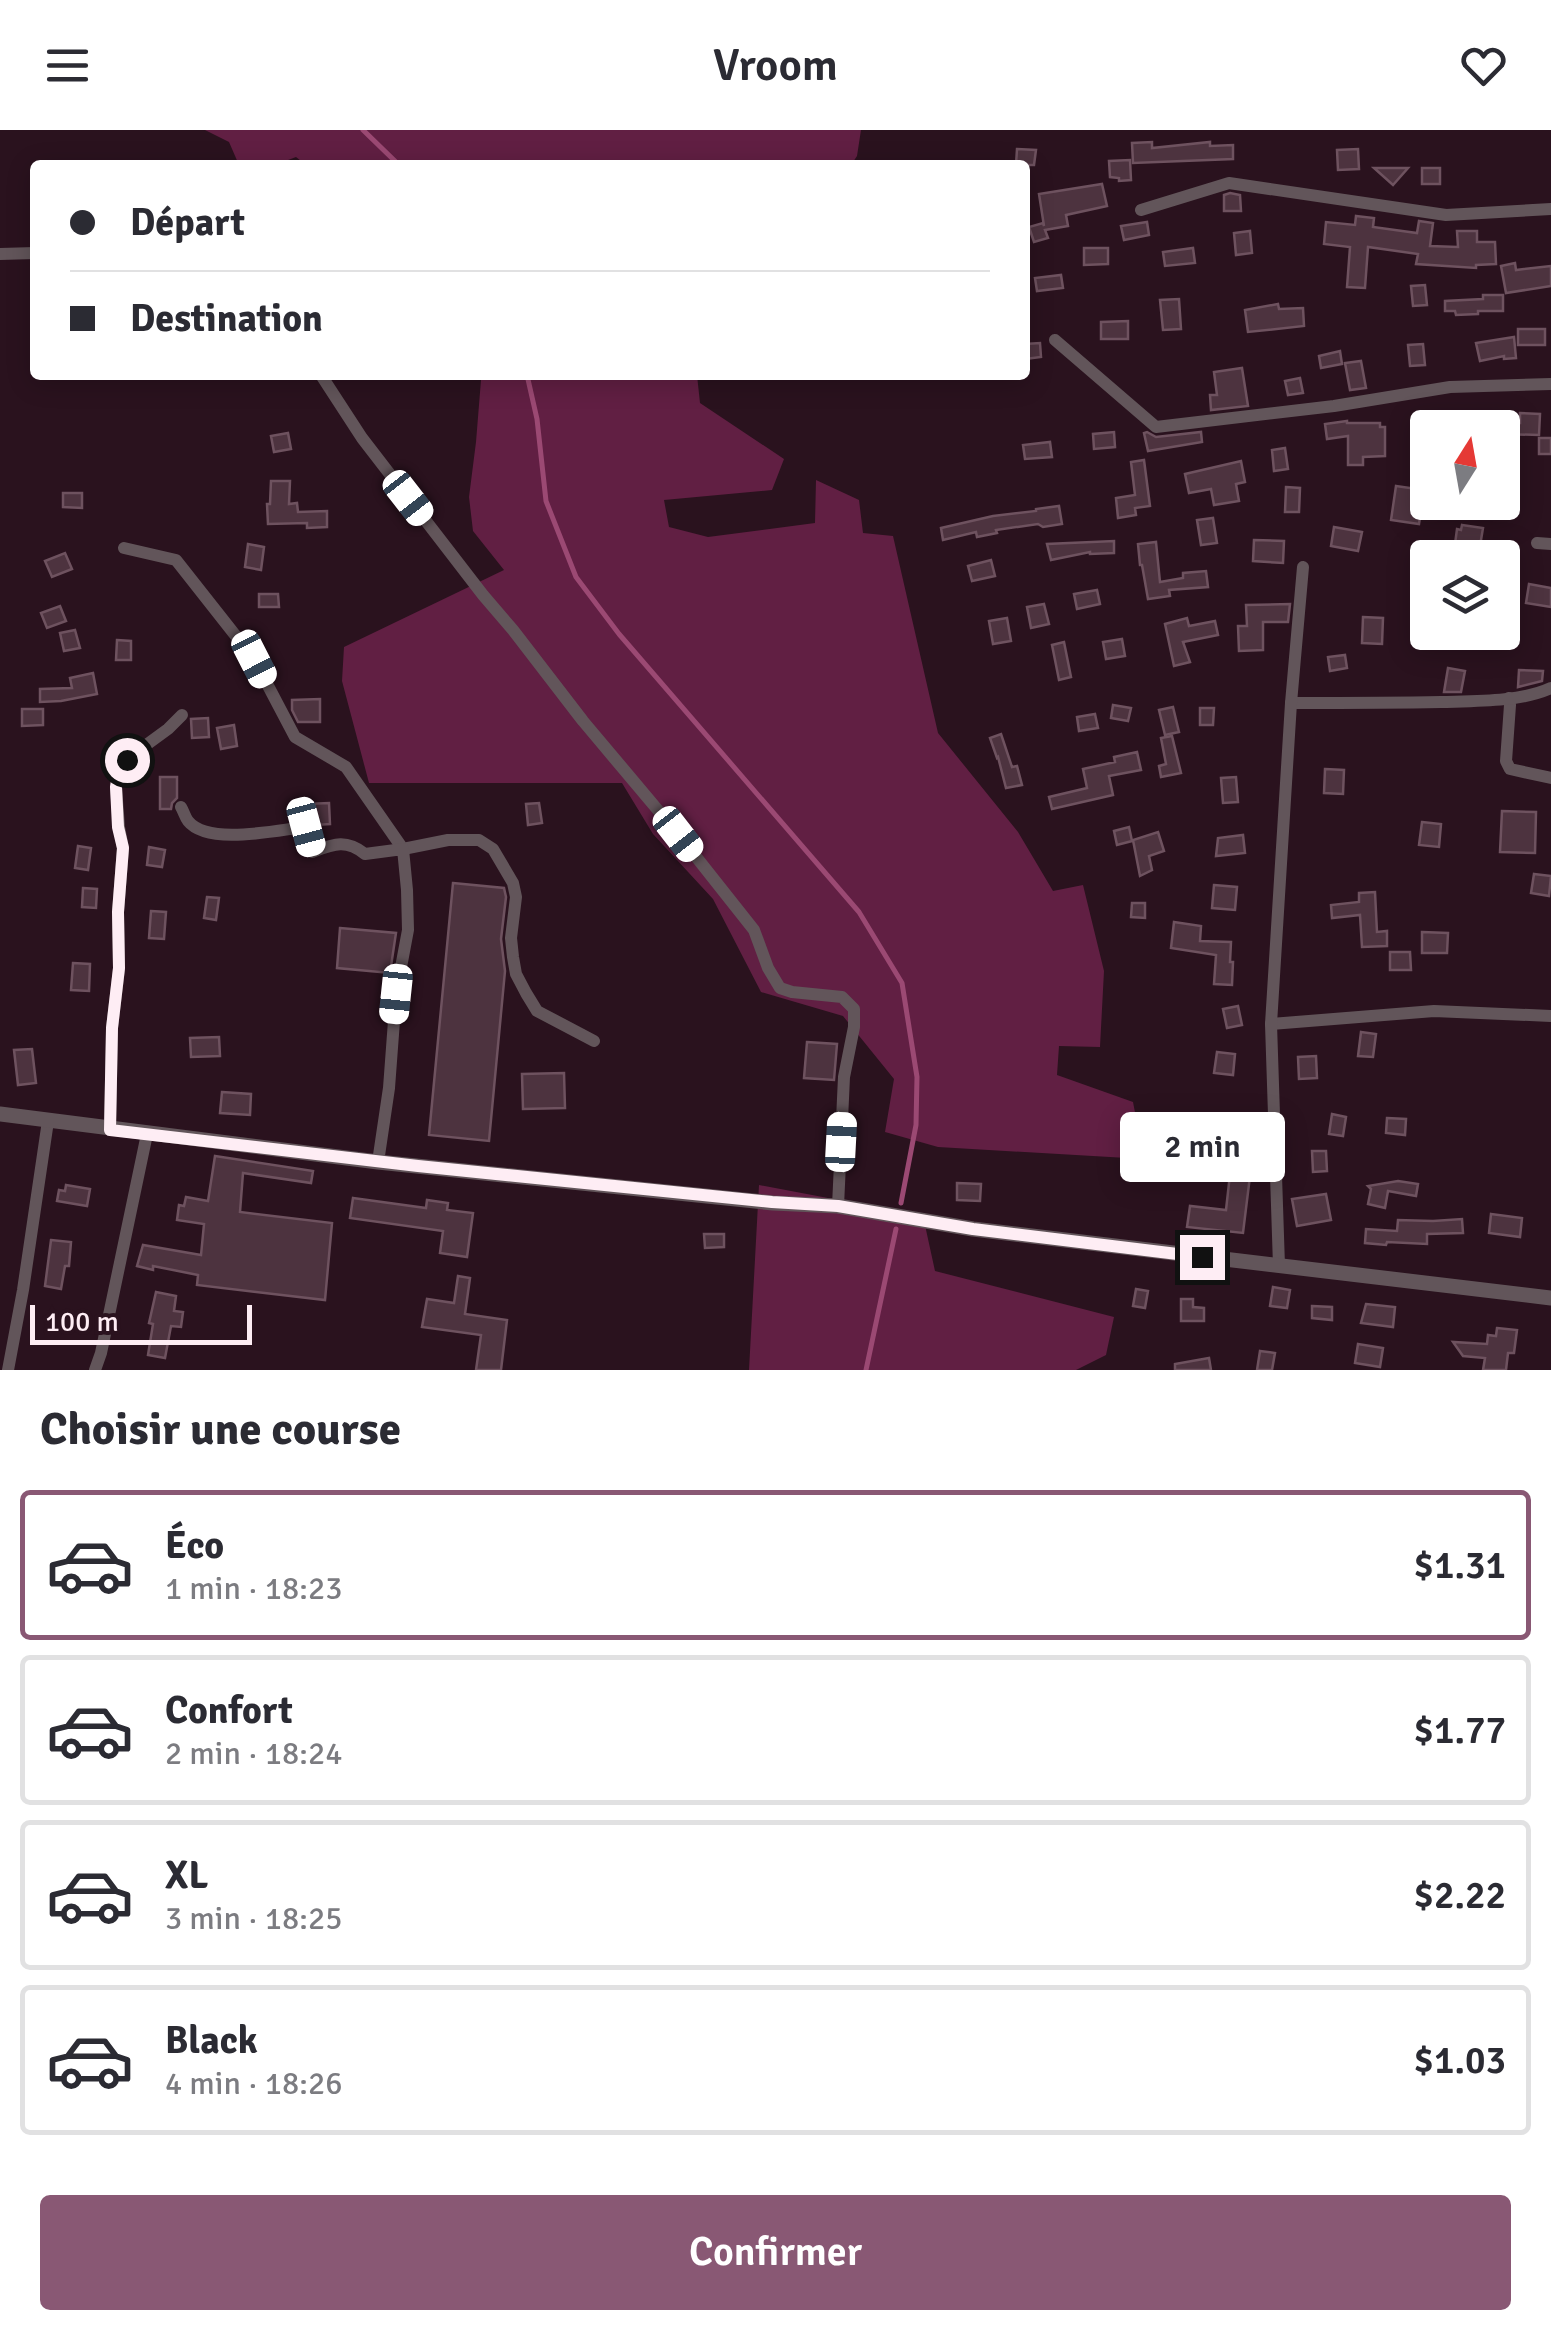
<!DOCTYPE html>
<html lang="fr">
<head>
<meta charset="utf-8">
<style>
	body { margin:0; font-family:Signika,sans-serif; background:#f7f7f7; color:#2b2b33; height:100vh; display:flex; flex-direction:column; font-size:38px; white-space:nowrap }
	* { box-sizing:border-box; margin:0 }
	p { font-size:32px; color:#7c7c81 }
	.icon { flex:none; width:55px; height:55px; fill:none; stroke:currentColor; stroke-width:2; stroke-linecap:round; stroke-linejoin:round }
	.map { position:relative; height:1240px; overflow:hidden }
	.drawer { display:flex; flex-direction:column; background:#fff; flex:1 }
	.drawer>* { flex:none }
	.hud { position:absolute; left:30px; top:30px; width:1000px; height:220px; border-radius:10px; box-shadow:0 5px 25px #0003; display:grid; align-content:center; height:220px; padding:0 40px; background:#fff }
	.needle { width:65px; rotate:11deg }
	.tools { position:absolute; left:1410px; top:280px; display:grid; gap:20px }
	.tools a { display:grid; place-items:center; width:110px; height:110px; border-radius:10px; background:#fff; box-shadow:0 5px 25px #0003; font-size:50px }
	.scale { position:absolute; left:30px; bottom:25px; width:222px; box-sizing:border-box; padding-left:10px; border:5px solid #feedf4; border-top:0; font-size:28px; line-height:35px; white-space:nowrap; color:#feedf4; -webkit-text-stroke:8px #2a121e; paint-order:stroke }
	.end { position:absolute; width:45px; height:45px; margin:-22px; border:12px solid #feedf4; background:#111; box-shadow:0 0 0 5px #111 }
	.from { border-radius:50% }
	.bubble { position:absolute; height:70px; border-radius:10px; background:#fff; box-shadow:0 5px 25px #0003; font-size:32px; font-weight:600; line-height:70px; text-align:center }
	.car { position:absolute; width:30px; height:60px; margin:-30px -15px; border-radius:12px; box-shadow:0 0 8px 2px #0007; background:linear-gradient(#fff 24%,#345 0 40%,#fff 0 76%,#345 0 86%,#fff 0) }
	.hud b { display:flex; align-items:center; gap:35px; height:95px; font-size:38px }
	.hud b+b { border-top:2px solid #e1e1e2 }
	.hud i { width:25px; height:25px; background:#2b2b33 }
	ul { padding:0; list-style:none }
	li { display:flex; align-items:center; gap:30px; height:150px; margin:0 20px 15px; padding:0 20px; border:5px solid #e1e1e2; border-radius:10px }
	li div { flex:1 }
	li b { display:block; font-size:38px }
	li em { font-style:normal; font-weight:600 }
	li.current { border-color:#895874 }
	li>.icon { width:90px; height:90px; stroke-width:1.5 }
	h2 { padding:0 40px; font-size:45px; line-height:120px }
	.button { display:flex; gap:20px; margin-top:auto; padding:20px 40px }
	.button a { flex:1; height:115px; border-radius:10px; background:#895874; color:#fff; font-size:40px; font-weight:600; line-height:115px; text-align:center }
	header { display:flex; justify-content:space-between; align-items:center; height:130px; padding:0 40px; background:#fff; font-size:45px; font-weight:600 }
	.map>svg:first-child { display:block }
	.green { fill:#611f43 }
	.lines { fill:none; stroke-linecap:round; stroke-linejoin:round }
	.stream { stroke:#9b4973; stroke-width:5 }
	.building { fill:#4d333f; stroke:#6e525f; stroke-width:2.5 }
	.minor { stroke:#62555a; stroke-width:12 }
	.tertiary { stroke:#62555a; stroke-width:15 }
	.route { stroke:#feedf4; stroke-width:12 }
</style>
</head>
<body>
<header><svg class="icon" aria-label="menu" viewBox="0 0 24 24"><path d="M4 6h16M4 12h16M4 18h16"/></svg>Vroom<svg class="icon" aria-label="heart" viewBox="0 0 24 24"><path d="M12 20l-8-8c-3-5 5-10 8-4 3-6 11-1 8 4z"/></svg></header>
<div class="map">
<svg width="1551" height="1240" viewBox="0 0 1551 1240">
	<rect width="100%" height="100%" fill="#2a121e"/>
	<!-- green -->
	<g class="green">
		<polygon points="205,0 861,0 857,26 851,35 306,35 296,27 275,35 239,35 229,12"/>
		<polygon points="477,245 697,245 700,273 784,329 772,360 664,370 669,397 708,407 815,393 816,350 859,370 863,403 893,406 938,603 1018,702 1053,761 1083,755 1104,841 1100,917 1059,916 1057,945 1133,972 1144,1029 938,1017 885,1002 894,949 843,886 761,862 713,769 653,704 622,653 369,653 342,551 344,517 504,440 473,401 469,367 476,312 481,250"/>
		<polygon points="759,1055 923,1086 935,1141 1114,1187 1106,1225 1076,1240 749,1240"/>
	</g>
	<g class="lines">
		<!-- stream -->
		<g class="stream">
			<polyline points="363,0 399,35"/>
			<polyline points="527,245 537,289 546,371 576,447 619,504 859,782 902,853 917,947 916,995 901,1073"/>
			<polyline points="866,1240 896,1099"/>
		</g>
	</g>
	<!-- building -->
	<g class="building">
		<polygon points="1152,12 1152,18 1210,12 1210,16 1233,15 1233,29 1133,33 1132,13"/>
		<polygon points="1017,19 1036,20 1034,35 1016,35"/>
		<polygon points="1358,19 1359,39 1338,40 1337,20"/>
		<polygon points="1130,30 1131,50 1119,51 1119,48 1110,47 1109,31"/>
		<polygon points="1374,38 1408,38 1393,55"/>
		<rect x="1422" y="38" width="18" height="16"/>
		<polygon points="1102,54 1107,76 1066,85 1068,96 1045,100 1048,108 1034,112 1029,97 1043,93 1044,96 1039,64"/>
		<polygon points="1230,63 1240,65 1241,81 1224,81 1224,65"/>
		<polygon points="1356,86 1374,88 1373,97 1417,103 1419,91 1433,93 1430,116 1458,117 1457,101 1477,101 1477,112 1495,112 1496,134 1476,135 1476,138 1416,134 1418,124 1368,117 1365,158 1347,157 1350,117 1324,114 1326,92 1355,95"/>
		<polygon points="1147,92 1149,105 1124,110 1121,96"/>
		<polygon points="1250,101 1252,123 1236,125 1234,103"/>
		<polygon points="1084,118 1108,118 1108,134 1084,135"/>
		<polygon points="1193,118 1195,133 1165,136 1163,122"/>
		<polygon points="1515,133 1516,140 1551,136 1551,156 1506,163 1501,136"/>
		<polygon points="1061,145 1063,158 1037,161 1035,148"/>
		<polygon points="1425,155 1427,175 1413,176 1411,156"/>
		<polygon points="1483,165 1503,165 1503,181 1478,181 1478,184 1456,185 1455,181 1445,181 1445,171 1483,169"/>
		<polygon points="1179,169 1181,199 1163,200 1160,170"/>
		<polygon points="1278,174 1279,179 1303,178 1304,196 1248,202 1245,180"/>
		<polygon points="1128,191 1128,209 1101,209 1101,192"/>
		<rect x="1518" y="199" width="27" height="16"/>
		<polygon points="1514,207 1516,228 1504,229 1504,226 1480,231 1476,213"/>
		<polygon points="1040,213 1041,227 1025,229 1025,214"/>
		<polygon points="1423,214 1425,235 1410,236 1408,215"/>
		<polygon points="1340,221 1342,234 1321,238 1319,226"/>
		<polygon points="1361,231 1366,258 1350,260 1345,233"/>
		<polygon points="1242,238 1248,276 1211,280 1210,265 1217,265 1214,242"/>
		<polygon points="1300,248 1303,263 1288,265 1285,251"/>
		<polygon points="1520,283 1540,284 1539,305 1502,304 1502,298 1489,298 1489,295 1520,293"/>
		<polygon points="1477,284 1478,298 1458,298 1458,285"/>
		<polygon points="1347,291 1347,293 1380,293 1380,297 1385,297 1385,326 1363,327 1363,335 1348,335 1348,306 1327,309 1325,294"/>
		<polygon points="1114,302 1115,317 1094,319 1093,304"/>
		<polygon points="1147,302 1156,307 1201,302 1202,312 1148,321 1144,303"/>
		<polygon points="288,303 291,319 274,322 271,306"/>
		<rect x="1539" y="308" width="12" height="16"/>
		<polygon points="1050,312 1052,327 1025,329 1023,315"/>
		<polygon points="1285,318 1288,339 1274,341 1272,320"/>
		<polygon points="1144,330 1150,376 1135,378 1136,385 1118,388 1116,368 1135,365 1131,332"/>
		<polygon points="1241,331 1245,352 1236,354 1239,371 1214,375 1211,359 1189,363 1185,344"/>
		<polygon points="271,351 290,351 289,374 297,373 298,382 327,381 327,397 307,398 307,393 268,394 267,374 270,374"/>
		<polygon points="1396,356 1424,360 1419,394 1391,390"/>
		<polygon points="1286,357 1300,358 1299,382 1285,382"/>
		<polygon points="63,363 82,363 82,378 63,377"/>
		<polygon points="1059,376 1062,394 1043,397 1038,394 996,400 997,403 977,407 976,402 943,410 941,398 993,386 1036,381 1036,379"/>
		<polygon points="1213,388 1217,413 1201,415 1197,390"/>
		<polygon points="1462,395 1483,398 1478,428 1450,428 1452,413 1455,414 1457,399 1461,400"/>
		<polygon points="1334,397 1362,402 1358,421 1331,416"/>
		<polygon points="1254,410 1284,411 1283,433 1253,431"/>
		<polygon points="1114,411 1114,423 1090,424 1090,422 1051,430 1047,414"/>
		<polygon points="1156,412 1160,452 1183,448 1183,443 1206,441 1208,457 1169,460 1170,466 1148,469 1142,435 1140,435 1138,414"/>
		<polygon points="248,414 264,417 261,440 245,437"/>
		<polygon points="65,423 72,439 52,447 45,431"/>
		<polygon points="991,430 995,446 972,451 968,436"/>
		<polygon points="1529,454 1551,458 1551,477 1526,473"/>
		<polygon points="1097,460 1100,474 1077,479 1074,464"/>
		<polygon points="259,464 278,464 279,477 259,477"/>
		<polygon points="1044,474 1049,494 1031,498 1027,477"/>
		<polygon points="1290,474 1288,492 1263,492 1263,520 1239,521 1238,496 1247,496 1246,475"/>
		<polygon points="60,476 66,491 47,498 41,483"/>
		<polygon points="1363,487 1383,488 1382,514 1362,513"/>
		<polygon points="1007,488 1011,511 993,514 989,491"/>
		<polygon points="1187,488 1189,496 1215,491 1218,505 1183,512 1190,532 1174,536 1165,494"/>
		<polygon points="75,500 80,518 64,521 60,503"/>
		<polygon points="1440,502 1457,502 1455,516 1439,513"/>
		<polygon points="1122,509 1125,526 1106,529 1103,512"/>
		<polygon points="117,510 131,511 131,530 116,530"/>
		<polygon points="1064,512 1071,547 1059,550 1052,515"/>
		<polygon points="1345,525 1347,538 1330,541 1328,527"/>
		<polygon points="1448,538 1465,541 1461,562 1444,562"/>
		<polygon points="1519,540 1543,541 1542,551 1518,557"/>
		<polygon points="93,543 97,564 61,571 40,572 40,559 72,558 70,548"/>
		<polygon points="320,569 320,592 298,592 292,580 292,570"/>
		<polygon points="1113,575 1131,578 1128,591 1111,588"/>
		<polygon points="1173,577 1179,602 1165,605 1159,580"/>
		<polygon points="1200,578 1214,578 1213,595 1200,595"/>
		<polygon points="22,579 43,579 43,595 22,596"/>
		<polygon points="1095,584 1098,598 1079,601 1077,587"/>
		<polygon points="208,588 209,607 192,608 191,589"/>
		<polygon points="234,595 237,616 221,619 217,598"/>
		<polygon points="1001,604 1012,637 1017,636 1022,655 1006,658 998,627 997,628 990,608"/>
		<polygon points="1172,606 1181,643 1161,647 1159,636 1166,634 1161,608"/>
		<polygon points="1137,622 1141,640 1109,646 1113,665 1052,679 1049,667 1087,658 1083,639 1115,632 1114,627"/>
		<polygon points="1325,639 1344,640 1343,664 1324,663"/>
		<polygon points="160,647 177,647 177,668 172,673 171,679 160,679"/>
		<polygon points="1236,647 1238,672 1223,673 1221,648"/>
		<polygon points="329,673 330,694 315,695 307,687 306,674"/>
		<polygon points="539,673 542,693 528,695 526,674"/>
		<polygon points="1502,681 1536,682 1535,723 1500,722"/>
		<polygon points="1422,692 1441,694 1439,717 1419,715"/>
		<polygon points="1129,697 1132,711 1117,715 1114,701"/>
		<polygon points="1158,702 1164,721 1149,726 1152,740 1140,746 1133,710"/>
		<polygon points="1243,705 1245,723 1216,726 1218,708"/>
		<polygon points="78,716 91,718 88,740 75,738"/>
		<polygon points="149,717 165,720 162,737 147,735"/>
		<polygon points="1534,744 1551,746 1549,766 1531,763"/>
		<polygon points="453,753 504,758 506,767 501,809 505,841 489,1011 429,1005"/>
		<polygon points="1214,755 1237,757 1235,780 1212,778"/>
		<polygon points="83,758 97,759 96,778 82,777"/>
		<polygon points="1375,762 1377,802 1387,801 1387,816 1362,817 1360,785 1332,788 1331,775 1359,772 1359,763"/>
		<polygon points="207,767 219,768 216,790 204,788"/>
		<polygon points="1132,773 1145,773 1145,788 1131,787"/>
		<polygon points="151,781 166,782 164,809 149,808"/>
		<polygon points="1174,792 1201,796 1200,811 1231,812 1230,832 1233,832 1232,855 1214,854 1216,825 1171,818"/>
		<polygon points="340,798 396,803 390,843 337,838"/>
		<polygon points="1422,802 1448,803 1447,823 1422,823"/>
		<polygon points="1390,822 1410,822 1411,840 1390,840"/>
		<polygon points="73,833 90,834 89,861 71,860"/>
		<polygon points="1238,876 1242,895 1227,898 1223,879"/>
		<polygon points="1361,902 1376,904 1373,927 1358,926"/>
		<polygon points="219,907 220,926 191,927 190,908"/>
		<polygon points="807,912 837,914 834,950 804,948"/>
		<polygon points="32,919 36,953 18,955 14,920"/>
		<polygon points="1217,922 1235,924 1233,945 1214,943"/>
		<polygon points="1316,926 1317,948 1299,949 1298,927"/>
		<polygon points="564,943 565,978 523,979 522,944"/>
		<polygon points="222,962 251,964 250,985 220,983"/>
		<polygon points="1332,984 1346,987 1343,1006 1329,1004"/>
		<polygon points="1387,988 1406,989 1405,1005 1386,1003"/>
		<polygon points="1312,1021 1326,1021 1327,1041 1313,1042"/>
		<polygon points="215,1026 313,1041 311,1053 243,1043 240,1082 332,1093 325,1170 197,1155 198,1145 153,1136 153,1140 137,1136 143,1115 201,1125 204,1094 177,1090 179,1075 184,1076 186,1067 208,1071"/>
		<polygon points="1230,1044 1250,1046 1243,1103 1187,1097 1190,1076 1226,1080"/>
		<polygon points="1398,1051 1418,1054 1416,1066 1388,1061 1385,1078 1368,1074 1371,1059 1368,1056"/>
		<polygon points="957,1053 981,1054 980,1071 957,1070"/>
		<polygon points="66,1055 90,1059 87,1076 57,1071 59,1060 65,1061"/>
		<polygon points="1326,1064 1331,1090 1297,1096 1292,1069"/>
		<polygon points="353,1068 426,1078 427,1070 448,1073 447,1080 473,1083 467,1127 440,1123 443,1101 350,1088"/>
		<polygon points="1491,1084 1522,1088 1520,1107 1489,1103"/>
		<polygon points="1462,1089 1463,1103 1427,1104 1427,1114 1387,1112 1386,1115 1365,1113 1366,1099 1397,1101 1398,1090 1433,1091"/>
		<polygon points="704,1104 724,1104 724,1117 705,1118"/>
		<polygon points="51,1110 71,1112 69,1136 65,1136 61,1159 45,1156"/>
		<polygon points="458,1146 470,1148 465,1184 507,1190 501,1240 476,1240 481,1205 422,1197 427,1169 454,1173"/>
		<polygon points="1273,1157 1290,1160 1287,1178 1270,1176"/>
		<polygon points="1136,1159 1148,1161 1145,1178 1133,1176"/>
		<polygon points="156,1162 176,1166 174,1181 183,1182 181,1197 171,1196 165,1228 148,1225 153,1194 149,1193"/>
		<polygon points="1181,1169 1193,1169 1193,1177 1204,1178 1204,1191 1181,1191"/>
		<polygon points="1366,1174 1395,1177 1393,1197 1361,1193"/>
		<polygon points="1312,1176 1332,1177 1332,1190 1312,1188"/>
		<polygon points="1497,1198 1517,1200 1514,1223 1508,1223 1506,1240 1483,1240 1485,1228 1463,1226 1453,1212 1487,1214 1488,1205 1496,1206"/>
		<polygon points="1358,1214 1383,1218 1380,1237 1355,1233"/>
		<polygon points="1260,1221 1275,1223 1272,1240 1257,1240"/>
		<polygon points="1209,1228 1211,1240 1175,1240 1175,1234"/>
	</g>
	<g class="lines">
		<!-- minor -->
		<g class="minor">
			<polyline points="1141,80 1229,53 1446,85 1551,79"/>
			<polyline points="0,124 35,123"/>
			<polyline points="1055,210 1156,297 1334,276 1450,257 1551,254"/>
			<polyline points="321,245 362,308 483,465 513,500 583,591 678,704 754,800 768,838 780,858 792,862 842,867 854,879 854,897 844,947 838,1076"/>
			<polyline points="1537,413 1551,414"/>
			<polyline points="124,418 176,430 254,529 295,607 346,637 403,719 448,710 479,710 493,719 513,753 516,767 511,808 513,827 516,844 526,863 537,881 594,911"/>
			<polyline points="1509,568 1510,575 1506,631 1510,639 1551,648"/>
			<path d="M1291,573C1341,573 1391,573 1441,572C1474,571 1521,572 1551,558"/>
			<path d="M181,677C184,682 185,687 188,691C208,716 277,700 305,697L312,722C334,714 346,709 365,724L403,719L407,760L408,800L396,864L389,958L378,1032"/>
			<polyline points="1271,894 1434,881 1551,886"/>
			<polyline points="110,1000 112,898 119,839 118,782 123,718 119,697 116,657 119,641 127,629 168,599 182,585"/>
			<polyline points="1279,1136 1271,894 1291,573 1303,437"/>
			<polyline points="8,1240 23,1160 48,991"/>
			<polyline points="95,1240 101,1223 147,1004"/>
		</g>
		<!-- tertiary -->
		<polyline class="tertiary" points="0,984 378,1032 773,1073 838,1076 973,1099 1551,1168"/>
	</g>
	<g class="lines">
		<!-- route -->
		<polyline class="route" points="127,630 119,640 116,657 118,697 123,718 118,782 119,838 112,898 110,1000 418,1036 772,1072 838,1076 973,1099 1202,1127"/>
	</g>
</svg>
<div class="tools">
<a><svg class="needle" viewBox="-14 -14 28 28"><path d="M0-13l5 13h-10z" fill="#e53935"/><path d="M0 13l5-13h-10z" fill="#7c7c81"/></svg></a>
<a><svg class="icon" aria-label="layers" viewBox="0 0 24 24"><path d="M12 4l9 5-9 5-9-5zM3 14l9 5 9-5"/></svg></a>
</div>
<div class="scale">100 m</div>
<i class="end from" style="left:127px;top:630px"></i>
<i class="end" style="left:1202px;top:1127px"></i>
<div class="bubble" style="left:1120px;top:982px;width:165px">2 min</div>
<i class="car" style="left:408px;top:368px;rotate:142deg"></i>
<i class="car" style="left:254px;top:529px;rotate:153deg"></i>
<i class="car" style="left:306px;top:697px;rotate:165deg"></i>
<i class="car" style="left:678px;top:704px;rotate:142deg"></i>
<i class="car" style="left:396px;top:864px;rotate:186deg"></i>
<i class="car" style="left:841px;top:1012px;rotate:3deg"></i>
<div class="hud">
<b><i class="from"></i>Départ</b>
<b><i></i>Destination</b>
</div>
</div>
<section class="drawer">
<h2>Choisir une course</h2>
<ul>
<li class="current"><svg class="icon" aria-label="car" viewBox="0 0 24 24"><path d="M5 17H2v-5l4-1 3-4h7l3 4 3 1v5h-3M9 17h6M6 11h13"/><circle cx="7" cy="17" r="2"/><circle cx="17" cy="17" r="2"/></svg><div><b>Éco</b><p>1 min · 18:23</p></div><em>$1.31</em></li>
<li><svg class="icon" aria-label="car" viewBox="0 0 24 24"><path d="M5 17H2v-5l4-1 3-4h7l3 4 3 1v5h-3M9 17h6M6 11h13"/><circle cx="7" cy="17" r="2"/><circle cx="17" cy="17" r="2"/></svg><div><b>Confort</b><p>2 min · 18:24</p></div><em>$1.77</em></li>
<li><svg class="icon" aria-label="car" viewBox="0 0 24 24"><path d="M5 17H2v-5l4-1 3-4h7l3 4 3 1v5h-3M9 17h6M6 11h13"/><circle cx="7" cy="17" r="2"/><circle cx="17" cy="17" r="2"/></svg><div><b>XL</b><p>3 min · 18:25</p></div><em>$2.22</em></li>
<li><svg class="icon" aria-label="car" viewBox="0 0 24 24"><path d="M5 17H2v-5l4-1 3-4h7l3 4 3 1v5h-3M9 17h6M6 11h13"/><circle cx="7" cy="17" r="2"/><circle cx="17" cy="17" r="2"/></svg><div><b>Black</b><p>4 min · 18:26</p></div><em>$1.03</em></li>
</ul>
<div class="button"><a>Confirmer</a></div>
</section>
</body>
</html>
